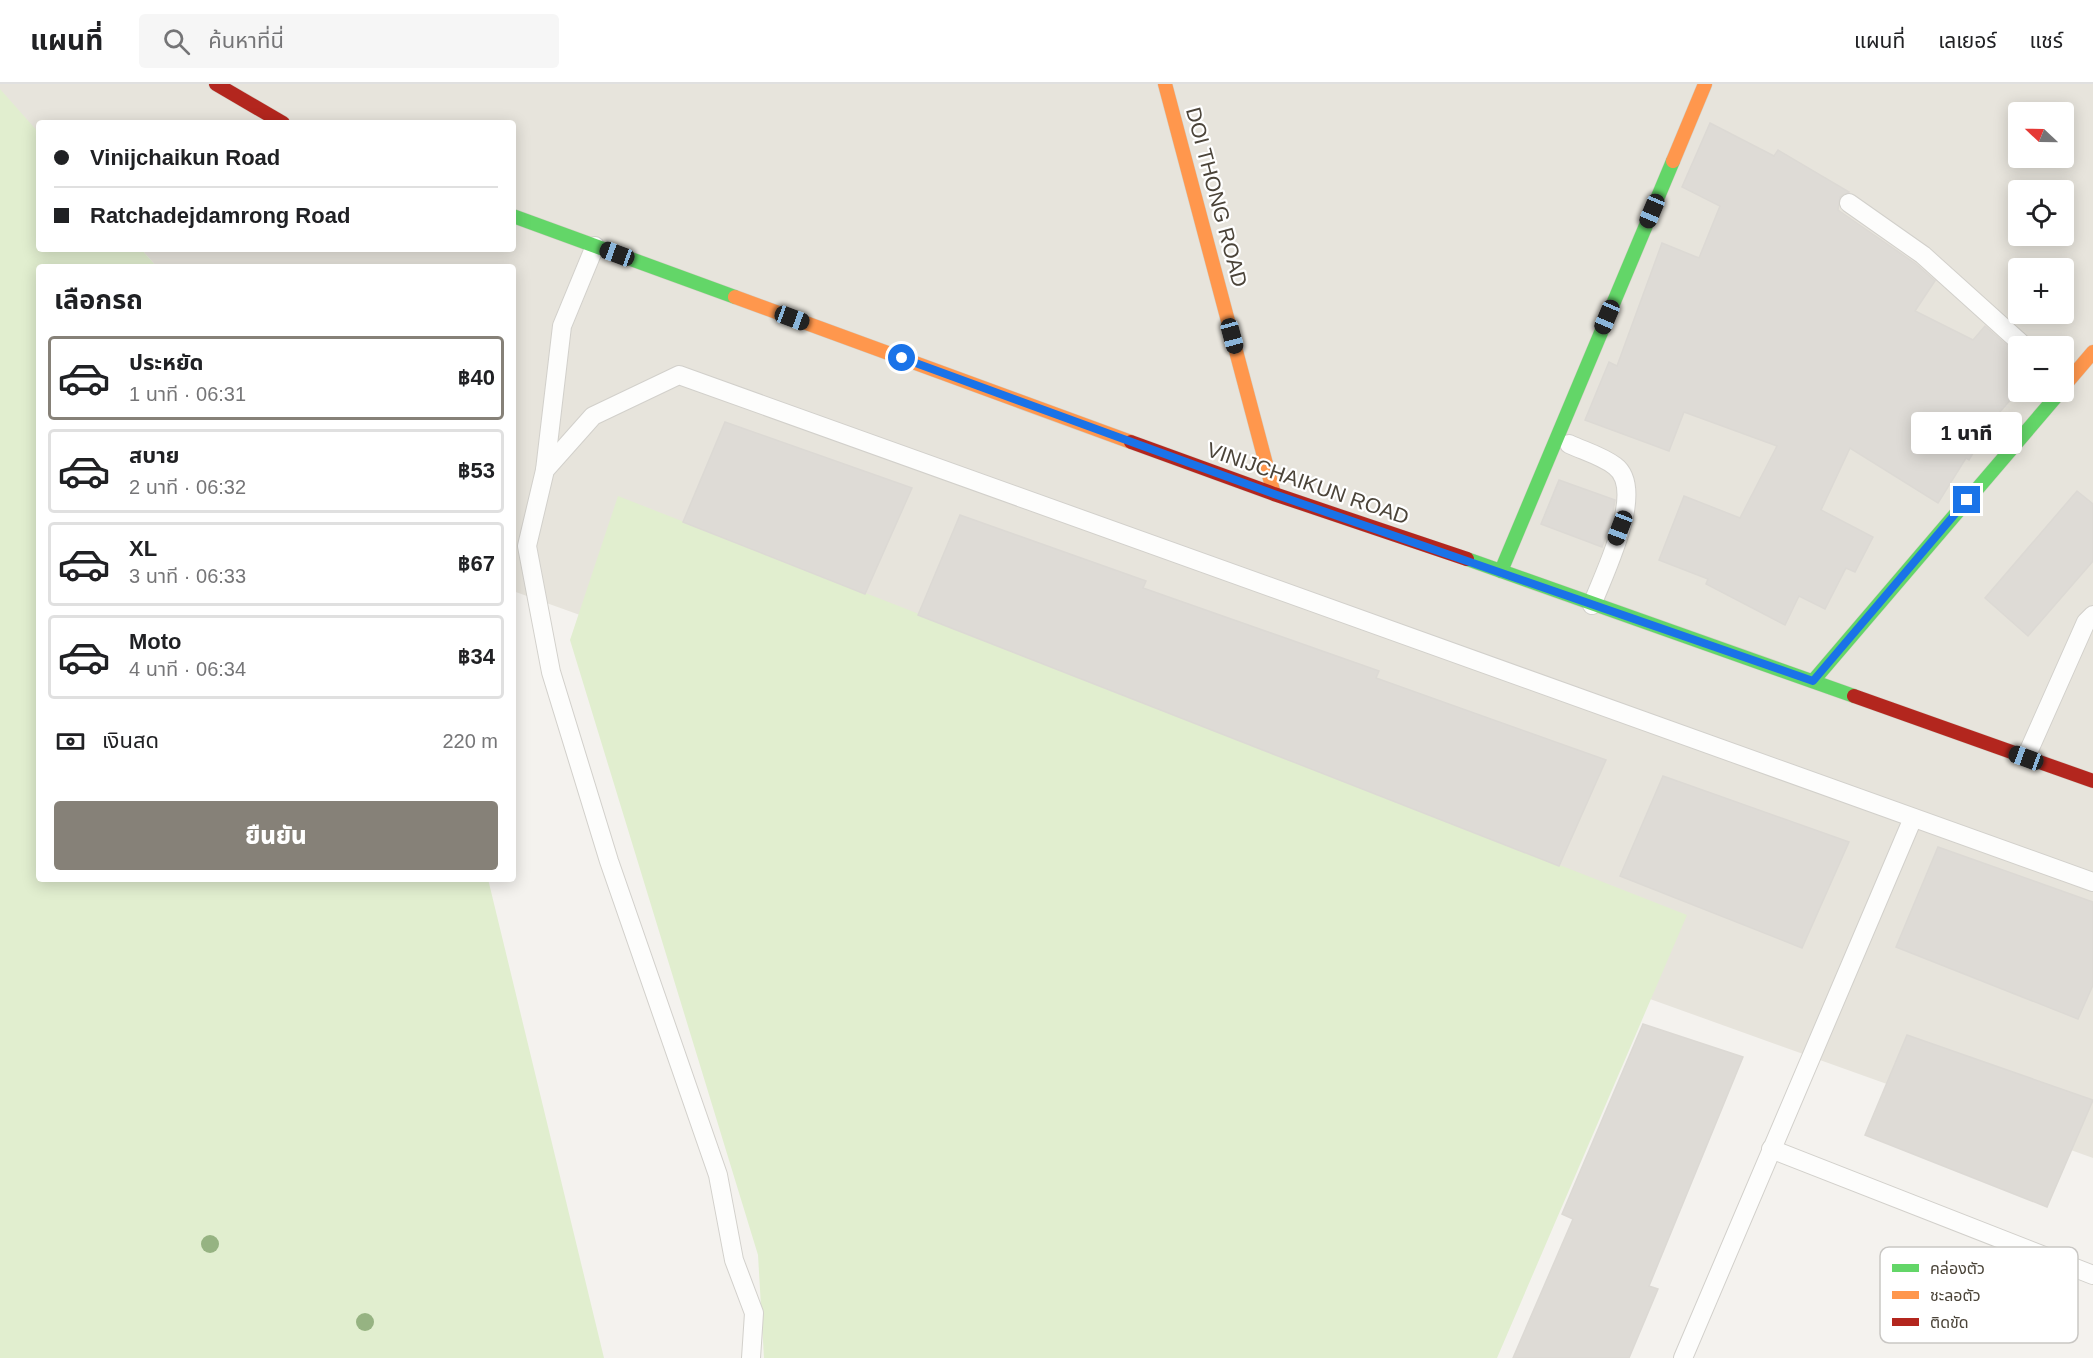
<!DOCTYPE html>
<html lang="th">
<head>
<meta charset="utf-8">
<style>
	body { margin:0; font-family:Helvetica,"Noto Sans Thai",sans-serif; background:#f6f6f6; color:#202124; height:100vh; display:flex; flex-direction:column; font-size:22px; white-space:nowrap }
	* { box-sizing:border-box; margin:0 }
	p { font-size:20px; color:#757577 }
	.icon { flex:none; width:33px; height:33px; fill:none; stroke:currentColor; stroke-width:2; stroke-linecap:round; stroke-linejoin:round }
	.map { position:relative; flex:1; overflow:hidden }
	.side { position:absolute; left:36px; top:180px; width:480px; height:618px; display:flex; flex-direction:column; background:#fff; border-radius:6px; box-shadow:0 3px 15px #0003 }
	.side>* { flex:none }
	.hud { position:absolute; left:36px; top:36px; width:480px; height:132px; border-radius:6px; box-shadow:0 3px 15px #0003; display:grid; align-content:center; height:132px; padding:0 18px; background:#fff }
	.needle { width:39px; rotate:292deg }
	.fabs { position:absolute; left:2008px; top:18px; display:grid; gap:12px }
	.fabs a { display:grid; place-items:center; width:66px; height:66px; border-radius:6px; background:#fff; box-shadow:0 3px 15px #0003; font-size:30px }
	.end { position:absolute; width:27px; height:27px; margin:-14px; border:8px solid #1a73e8; background:#fff; box-shadow:0 0 0 3px #fff }
	.from { border-radius:50% }
	.bubble { position:absolute; height:42px; border-radius:6px; background:#fff; box-shadow:0 3px 15px #0003; font-size:20px; font-weight:800; line-height:42px; text-align:center }
	.car { position:absolute; width:18px; height:36px; margin:-18px -9px; border-radius:8px; box-shadow:0 0 4px 2px #0007; background:linear-gradient(#222 24%,#8ab4d8 0 40%,#222 0 76%,#8ab4d8 0 86%,#222 0) }
	.hud b { display:flex; align-items:center; gap:21px; height:57px; font-size:22px }
	.hud b+b { border-top:2px solid #e0e0e0 }
	.hud i { width:15px; height:15px; background:#202124 }
	ul { padding:0; list-style:none }
	li { display:flex; align-items:center; gap:18px; height:84px; margin:0 12px 9px; padding:0 6px; border:3px solid #e0e0e0; border-radius:6px }
	li div { flex:1 }
	li b { display:block; font-size:22px }
	li em { font-style:normal; font-weight:800 }
	li.current { border-color:#868178 }
	li>.icon { width:54px; height:54px; stroke-width:1.5 }
	h2 { padding:0 18px; font-size:27px; line-height:72px }
	.pay { display:flex; align-items:center; gap:15px; height:66px; padding:0 18px; font-size:22px }
	.pay p { margin-inline-start:auto }
	.cta { display:flex; gap:12px; margin-top:auto; padding:12px 18px }
	.cta a { flex:1; height:69px; border-radius:6px; background:#868178; color:#fff; font-size:24px; font-weight:800; line-height:69px; text-align:center }
	header { display:flex; align-items:center; gap:36px; box-sizing:border-box; height:84px; padding:0 30px; background:#fff; border-bottom:2px solid #e0e0e0 }
	header strong { font-size:28px }
	nav { display:flex; gap:33px; margin-inline-start:auto; font-size:21px }
	.search { width:420px; height:54px; background:#f6f6f6; display:flex; align-items:center; gap:15px; box-sizing:border-box; padding:0 21px; border-radius:6px; color:#757577; font-size:22px }
	.map>svg:first-child { display:block }
	.residential { fill:#e7e4dc; fill-rule:evenodd }
	.green { fill:#e1eecf }
	.building { fill:#dedbd6; stroke:#dcd9d4; stroke-width:1.5 }
	.lines { fill:none; stroke-linecap:round; stroke-linejoin:round }
	.lane-casing { stroke:#d2d0cb; stroke-width:20 }
	.fast-casing { stroke:#d3cfc5; stroke-width:15 }
	.slow-casing { stroke:#d3cfc5; stroke-width:15 }
	.jam-casing { stroke:#d3cfc5; stroke-width:15 }
	.lane { stroke:#fdfdfc; stroke-width:18 }
	.fast { stroke:#63d668; stroke-width:14 }
	.slow { stroke:#ff974d; stroke-width:14 }
	.jam { stroke:#b3261e; stroke-width:14 }
	.tree { fill:#96b382 }
	.route { stroke:#1a73e8; stroke-width:8 }
	.labels { text-anchor:middle; dominant-baseline:central; stroke-width:4.5; stroke-linejoin:round; paint-order:stroke }
	.street-label { font-size:21px; fill:#4b4439; stroke:#fff }
	.key { fill:#fff; stroke:#c9c7c4; stroke-width:1.5 }
	.key-label { font-size:16px; fill:#4b4439 }
</style>
</head>
<body>
<header>
<strong>แผนที่</strong>
<div class="search"><svg class="icon" aria-label="search" viewBox="0 0 24 24"><circle cx="10" cy="10" r="6"/><path d="M15 15l6 6"/></svg>ค้นหาที่นี่</div>
<nav><a>แผนที่</a><a>เลเยอร์</a><a>แชร์</a></nav>
</header>
<div class="map">
<svg width="2093" height="1274" viewBox="0 0 2093 1274">
	<rect width="100%" height="100%" fill="#f4f2ee"/>
	<!-- residential -->
	<path class="residential" d="M0,0H2093V1074L513,507V183H157L141,165H513V39H39V50L0,6ZM2019,28H2064V74H2019ZM2019,106H2064V152H2019ZM2019,184H2064V230H2019ZM2019,262H2064V308H2019Z"/>
	<!-- green -->
	<g class="green">
		<polygon points="0,5 39,49 39,165 141,165 157,183 39,183 39,795 488,795 604,1274 0,1274"/>
		<polygon points="618,412 1687,831 1497,1274 764,1274 758,1171 570,556"/>
	</g>
	<!-- building -->
	<g class="building">
		<polygon points="1710,39 1774,72 1778,66 1849,108 1840,113 1838,126 1916,180 1935,197 1915,227 1973,256 1985,242 2019,272 2019,306 1992,337 1969,376 1966,374 1938,419 1850,364 1821,426 1873,453 1855,488 1846,484 1825,525 1799,512 1785,541 1706,500 1708,495 1659,476 1684,412 1740,434 1777,362 1684,328 1669,367 1585,336 1609,278 1617,282 1662,159 1699,174 1720,122 1682,103"/>
		<polygon points="725,338 912,404 865,510 683,438"/>
		<polygon points="1559,396 1615,416 1611,438 1602,463 1541,440"/>
		<polygon points="2077,407 2093,420 2093,477 2028,552 1985,514"/>
		<polygon points="960,431 1146,497 1143,504 1379,587 1376,594 1606,676 1559,782 918,531"/>
		<polygon points="1663,692 1849,758 1802,864 1620,792"/>
		<polygon points="1938,763 2093,818 2093,901 2078,935 1896,863"/>
		<polygon points="1643,940 1743,973 1649,1202 1658,1205 1629,1274 1513,1274 1573,1135 1562,1130"/>
		<polygon points="1907,951 2093,1016 2047,1123 1865,1051"/>
	</g>
	<g class="lines">
		<defs>
			<g id="lane">
				<polyline points="1849,119 1923,171 2024,262"/>
				<path d="M1569,360C1584,367 1602,372 1615,382C1647,406 1603,491 1592,521"/>
				<polyline points="545,386 562,242 595,162"/>
				<polyline points="2026,673 2086,538 2093,531"/>
				<polyline points="1771,1065 2093,1191"/>
				<polyline points="751,1274 754,1229 734,1176 718,1091 609,777 551,588 527,462 545,386 593,332 679,291 2093,798"/>
				<polyline points="1683,1274 1913,734"/>
			</g>
			<g id="fast">
				<polyline points="513,132 735,213"/>
				<polyline points="1467,475 1854,612"/>
				<polyline points="1501,487 1673,77"/>
				<polyline points="1813,597 2060,308"/>
			</g>
			<g id="slow">
				<polyline points="1165,0 1274,410"/>
				<polyline points="1673,77 1705,0"/>
				<polyline points="735,213 1131,358"/>
				<polyline points="2064,302 2093,268"/>
			</g>
			<g id="jam">
				<polyline points="216,0 283,39"/>
				<polyline points="1131,358 1274,410 1467,475"/>
				<polyline points="1854,612 2093,697"/>
			</g>
		</defs>
		<!-- lane casing -->
		<use href="#lane" class="lane-casing"/>
		<!-- fast casing -->
		<use href="#fast" class="fast-casing"/>
		<!-- slow casing -->
		<use href="#slow" class="slow-casing"/>
		<!-- jam casing -->
		<use href="#jam" class="jam-casing"/>
		<!-- lane -->
		<use href="#lane" class="lane"/>
		<!-- fast -->
		<use href="#fast" class="fast"/>
		<!-- slow -->
		<use href="#slow" class="slow"/>
		<!-- jam -->
		<use href="#jam" class="jam"/>
	</g>
	<!-- trees -->
	<g class="tree">
		<circle cx="210" cy="1160" r="9"/>
		<circle cx="365" cy="1238" r="9"/>
	</g>
	<g class="lines">
		<!-- route -->
		<polyline class="route" points="902,274 1274,410 1813,597 1967,416"/>
	</g>
	<g class="labels">
		<!-- street labels -->
		<g class="street-label">
			<text transform="translate(1217 113) rotate(75)">DOI THONG ROAD</text>
			<text transform="translate(1308 399) rotate(19)">VINIJCHAIKUN ROAD</text>
		</g>
	</g>
	<!-- legend -->
	<rect x="1880" y="1163" width="198" height="96" rx="9" class="key"/>
	<rect x="1892" y="1180" width="27" height="8" fill="#63d668"/>
	<rect x="1892" y="1207" width="27" height="8" fill="#ff974d"/>
	<rect x="1892" y="1234" width="27" height="8" fill="#b3261e"/>
	<g class="key-label">
		<text x="1930" y="1190">คล่องตัว</text>
		<text x="1930" y="1217">ชะลอตัว</text>
		<text x="1930" y="1244">ติดขัด</text>
	</g>
</svg>
<div class="fabs">
<a><svg class="needle" viewBox="-14 -14 28 28"><path d="M0-13l5 13h-10z" fill="#e53935"/><path d="M0 13l5-13h-10z" fill="#757577"/></svg></a>
<a><svg class="icon" aria-label="locate" viewBox="0 0 24 24"><circle cx="12" cy="12" r="6"/><path d="M12 2v4M12 18v4M2 12h4M18 12h4"/></svg></a>
<a>+</a>
<a>−</a>
</div>
<i class="end from" style="left:902px;top:274px"></i>
<i class="end" style="left:1967px;top:416px"></i>
<div class="bubble" style="left:1911px;top:328px;width:111px">1 นาที</div>
<i class="car" style="left:1652px;top:127px;rotate:203deg"></i>
<i class="car" style="left:617px;top:170px;rotate:290deg"></i>
<i class="car" style="left:1607px;top:233px;rotate:203deg"></i>
<i class="car" style="left:792px;top:234px;rotate:110deg"></i>
<i class="car" style="left:1232px;top:252px;rotate:165deg"></i>
<i class="car" style="left:1620px;top:444px;rotate:201deg"></i>
<i class="car" style="left:2026px;top:674px;rotate:290deg"></i>
<div class="hud">
<b><i class="from"></i>Vinijchaikun Road</b>
<b><i></i>Ratchadejdamrong Road</b>
</div>
<section class="side">
<h2>เลือกรถ</h2>
<ul>
<li class="current"><svg class="icon" aria-label="car" viewBox="0 0 24 24"><path d="M5 17H2v-5l4-1 3-4h7l3 4 3 1v5h-3M9 17h6M6 11h13"/><circle cx="7" cy="17" r="2"/><circle cx="17" cy="17" r="2"/></svg><div><b>ประหยัด</b><p>1 นาที · 06:31</p></div><em>฿40</em></li>
<li><svg class="icon" aria-label="car" viewBox="0 0 24 24"><path d="M5 17H2v-5l4-1 3-4h7l3 4 3 1v5h-3M9 17h6M6 11h13"/><circle cx="7" cy="17" r="2"/><circle cx="17" cy="17" r="2"/></svg><div><b>สบาย</b><p>2 นาที · 06:32</p></div><em>฿53</em></li>
<li><svg class="icon" aria-label="car" viewBox="0 0 24 24"><path d="M5 17H2v-5l4-1 3-4h7l3 4 3 1v5h-3M9 17h6M6 11h13"/><circle cx="7" cy="17" r="2"/><circle cx="17" cy="17" r="2"/></svg><div><b>XL</b><p>3 นาที · 06:33</p></div><em>฿67</em></li>
<li><svg class="icon" aria-label="car" viewBox="0 0 24 24"><path d="M5 17H2v-5l4-1 3-4h7l3 4 3 1v5h-3M9 17h6M6 11h13"/><circle cx="7" cy="17" r="2"/><circle cx="17" cy="17" r="2"/></svg><div><b>Moto</b><p>4 นาที · 06:34</p></div><em>฿34</em></li>
</ul>
<div class="pay"><svg class="icon" aria-label="cash" viewBox="0 0 24 24"><path d="M3 7h18v10H3z"/><circle cx="12" cy="12" r="2"/></svg>เงินสด<p>220 m</p></div>
<div class="cta"><a>ยืนยัน</a></div>
</section>
</div>
</body>
</html>
